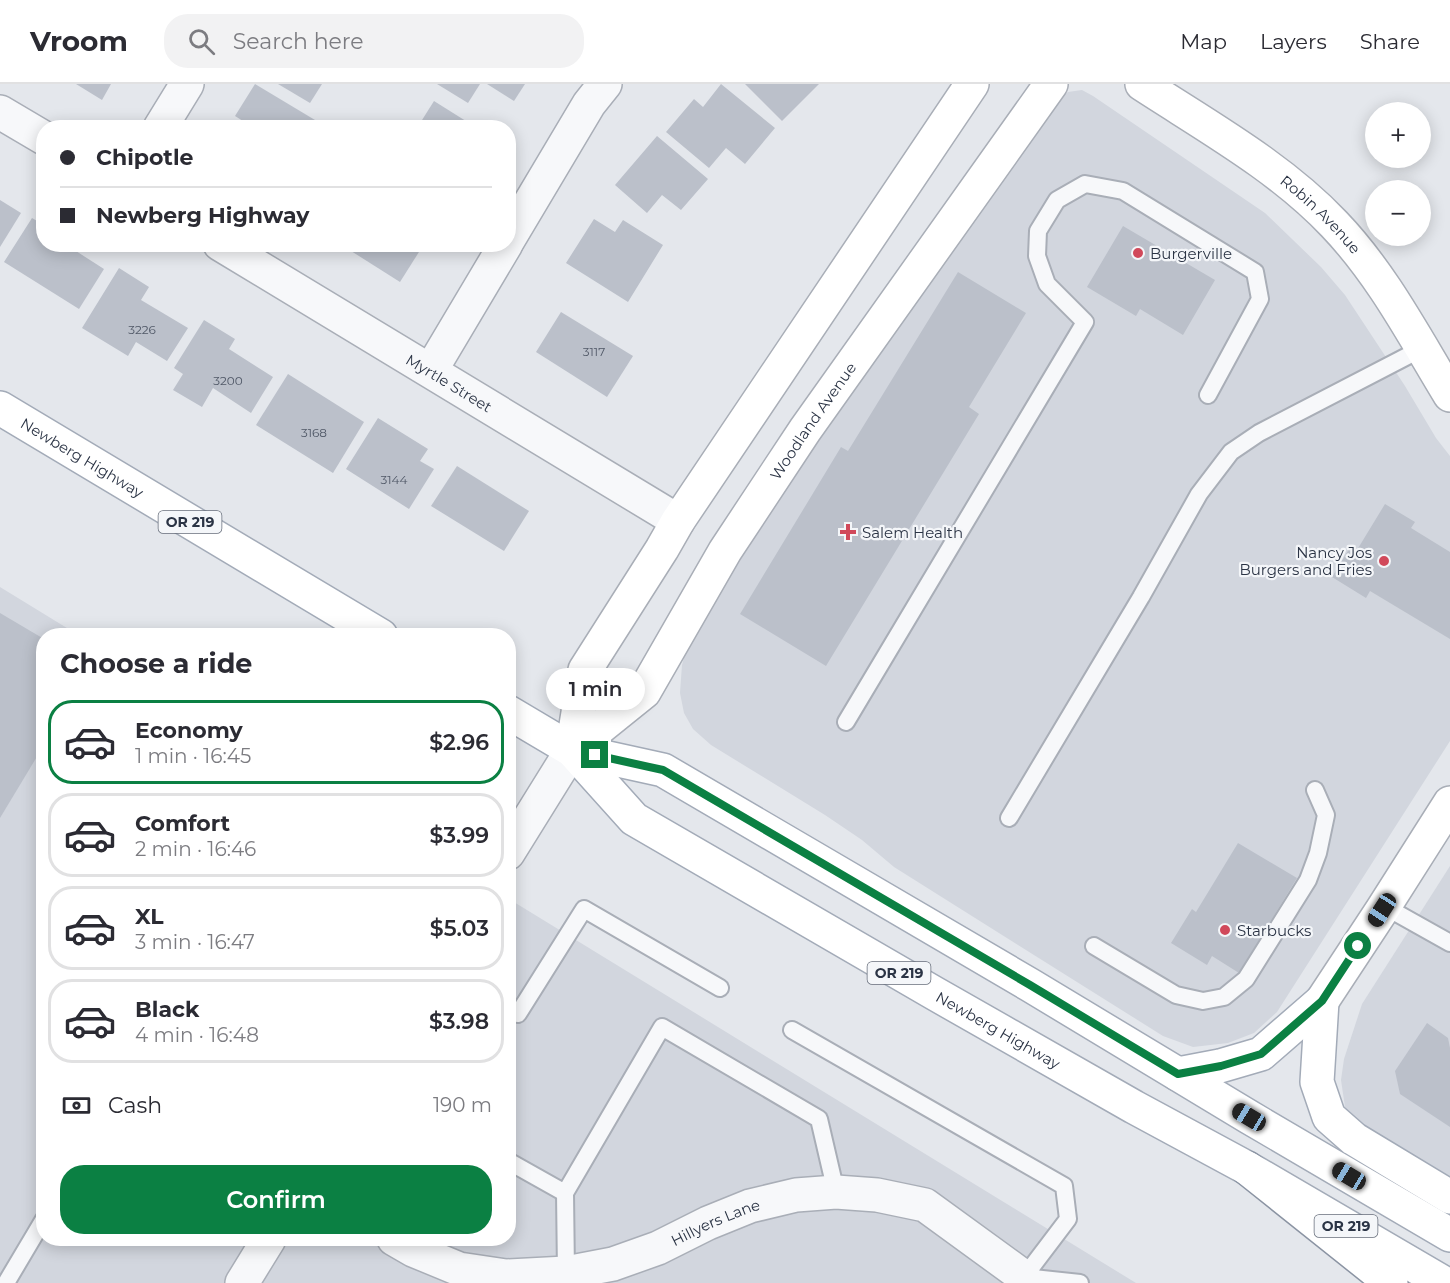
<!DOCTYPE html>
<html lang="en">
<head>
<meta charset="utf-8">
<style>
	body { margin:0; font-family:Montserrat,sans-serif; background:#f2f2f3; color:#2b2b33; height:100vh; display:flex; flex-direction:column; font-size:22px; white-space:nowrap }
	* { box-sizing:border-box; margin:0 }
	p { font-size:20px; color:#7c7c81 }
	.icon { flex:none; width:33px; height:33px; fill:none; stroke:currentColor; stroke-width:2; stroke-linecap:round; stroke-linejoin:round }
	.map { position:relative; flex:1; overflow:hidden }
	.details { position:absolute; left:36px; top:544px; width:480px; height:618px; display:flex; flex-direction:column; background:#fff; border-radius:24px; box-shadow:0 3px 15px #0003 }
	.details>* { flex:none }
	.hud { position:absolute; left:36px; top:36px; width:480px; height:132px; border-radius:24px; box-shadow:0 3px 15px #0003; display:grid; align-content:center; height:132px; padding:0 24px; background:#fff }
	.tools { position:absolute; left:1365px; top:18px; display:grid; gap:12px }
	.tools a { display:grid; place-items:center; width:66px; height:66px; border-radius:50%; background:#fff; box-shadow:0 3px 15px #0003; font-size:30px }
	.end { position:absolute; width:27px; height:27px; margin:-14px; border:8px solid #0b8043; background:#fff; box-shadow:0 0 0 3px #fff }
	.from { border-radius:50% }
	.bubble { position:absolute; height:42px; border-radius:21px; background:#fff; box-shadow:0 3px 15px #0003; font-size:20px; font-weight:600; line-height:42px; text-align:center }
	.car { position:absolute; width:18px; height:36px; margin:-18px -9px; border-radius:8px; box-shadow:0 0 4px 2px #0007; background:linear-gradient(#222 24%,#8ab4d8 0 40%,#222 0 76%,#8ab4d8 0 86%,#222 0) }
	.hud b { display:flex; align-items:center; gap:21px; height:57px; font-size:22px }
	.hud b+b { border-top:2px solid #e1e1e2 }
	.hud i { width:15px; height:15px; background:#2b2b33 }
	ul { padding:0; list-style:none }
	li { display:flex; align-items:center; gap:18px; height:84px; margin:0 12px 9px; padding:0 12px; border:3px solid #e1e1e2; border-radius:24px }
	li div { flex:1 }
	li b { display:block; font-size:22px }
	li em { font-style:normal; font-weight:600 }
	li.on { border-color:#0b8043 }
	li>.icon { width:54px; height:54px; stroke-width:1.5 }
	h2 { padding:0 24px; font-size:27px; line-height:72px }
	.pay { display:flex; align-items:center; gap:15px; height:66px; padding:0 24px; font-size:22px }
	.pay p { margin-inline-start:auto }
	.primary-button { display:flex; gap:12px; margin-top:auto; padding:12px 24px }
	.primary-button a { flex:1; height:69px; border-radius:24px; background:#0b8043; color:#fff; font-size:24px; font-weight:600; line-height:69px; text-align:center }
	header { display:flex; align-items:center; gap:36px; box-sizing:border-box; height:84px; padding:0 30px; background:#fff; border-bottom:2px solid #e1e1e2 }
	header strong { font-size:28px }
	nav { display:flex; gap:33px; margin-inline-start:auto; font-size:21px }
	.search { width:420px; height:54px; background:#f2f2f3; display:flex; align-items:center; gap:15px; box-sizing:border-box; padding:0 21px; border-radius:24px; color:#7c7c81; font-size:22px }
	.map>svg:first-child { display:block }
	.built { fill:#d2d6de }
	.building { fill:#bbc0ca }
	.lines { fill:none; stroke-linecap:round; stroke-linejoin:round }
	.lane-casing { stroke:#a9aeb7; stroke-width:20 }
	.street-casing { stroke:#a9aeb7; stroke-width:36 }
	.secondary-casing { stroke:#a9aeb7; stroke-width:36 }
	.primary-casing { stroke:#a3abb8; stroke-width:36 }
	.highway-casing { stroke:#8b94a3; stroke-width:36 }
	.lane { stroke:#f7f8fa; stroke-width:16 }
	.street { stroke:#f7f8fa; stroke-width:33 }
	.secondary { stroke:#fff; stroke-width:33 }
	.primary { stroke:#fff; stroke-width:33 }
	.highway { stroke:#fff; stroke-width:33 }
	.route { stroke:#0b8043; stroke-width:8 }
	.poi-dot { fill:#d1495b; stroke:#f4f6f9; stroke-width:2 }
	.labels { text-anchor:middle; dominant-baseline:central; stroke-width:4.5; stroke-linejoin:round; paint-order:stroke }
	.number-label { font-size:12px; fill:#4f5766 }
	.shield { fill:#f4f6f9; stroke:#676e7b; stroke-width:1.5 }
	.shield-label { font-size:14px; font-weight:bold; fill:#2b3445 }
	.street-label { font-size:15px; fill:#2b3445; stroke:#f4f6f9 }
	.poi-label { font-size:15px; fill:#2b3445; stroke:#f4f6f9; text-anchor:start }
</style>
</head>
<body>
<header>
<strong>Vroom</strong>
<div class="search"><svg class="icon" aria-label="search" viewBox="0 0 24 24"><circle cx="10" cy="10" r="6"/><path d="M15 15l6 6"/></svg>Search here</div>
<nav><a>Map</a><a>Layers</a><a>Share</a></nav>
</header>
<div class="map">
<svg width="1450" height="1199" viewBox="0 0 1450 1199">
	<rect width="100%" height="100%" fill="#e4e7ec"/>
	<!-- built -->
	<g class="built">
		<polygon points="1082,6 1093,12 1265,129 1321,183 1345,211 1405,302 1436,354 1450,372 1450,657 1277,928 1254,949 1228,959 1193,963 1163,952 894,783 862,756 825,731 711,661 693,645 684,629 680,609 682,581 697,527 1058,15 1068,8"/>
		<polygon points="0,503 80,552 44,552 44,1155 508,1155 509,815 1136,1199 0,1199"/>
		<polygon points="1450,782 1450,1101 1360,1045 1345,1023 1341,996 1344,975 1362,920"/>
	</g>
	<!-- building -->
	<g class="building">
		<polygon points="76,0 111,0 102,16"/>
		<polygon points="255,0 320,39 317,44 254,44 235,32"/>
		<polygon points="278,0 322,0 310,19"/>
		<polygon points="437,0 480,0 468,19"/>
		<polygon points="487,0 525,0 514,17"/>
		<polygon points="721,0 775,44 745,80 726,64 709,84 666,48 694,15 703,23"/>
		<polygon points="745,0 819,0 782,37"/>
		<polygon points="434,17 477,44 417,44"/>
		<polygon points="657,52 708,95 681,126 662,111 647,129 615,101"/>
		<polygon points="0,116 21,129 0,163"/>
		<polygon points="32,134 44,141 44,160 65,160 104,185 79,225 4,178"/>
		<polygon points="594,135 615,148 623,136 663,161 628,218 566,179"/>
		<polygon points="1123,142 1215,196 1183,251 1140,225 1136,232 1087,203"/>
		<polygon points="340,160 424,160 400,198"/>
		<polygon points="119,184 149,203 141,216 188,244 167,277 136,258 128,272 82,244"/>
		<polygon points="958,188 1026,229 969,323 979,330 826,582 740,530 841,363 848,367"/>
		<polygon points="561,228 633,272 607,313 536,268"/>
		<polygon points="204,236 235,255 229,265 273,293 251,329 213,304 202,323 173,306 183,290 174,284"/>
		<polygon points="288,290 364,338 333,389 256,341"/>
		<polygon points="378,334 428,365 420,377 434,385 409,425 346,385"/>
		<polygon points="457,382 529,427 504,467 431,422"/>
		<polygon points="1385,420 1415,438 1411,444 1450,468 1450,555 1370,507 1366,514 1332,493 1351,462 1357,466"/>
		<polygon points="0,529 44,555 44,661 0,734"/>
		<polygon points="1238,759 1297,794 1239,889 1212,872 1207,881 1171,859 1192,825 1196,828"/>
		<polygon points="1427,939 1448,954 1450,964 1450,1043 1400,1010 1395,987"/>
	</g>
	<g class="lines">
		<defs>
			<g id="lane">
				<polyline points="846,638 1085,238 1047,200 1037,172 1038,147 1057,116 1085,100 1123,107 1255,188 1260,215 1208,311"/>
				<polyline points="1009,734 1141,513 1199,410 1231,368 1259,349 1421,265"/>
				<polyline points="1384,822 1450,859"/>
				<polyline points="1094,862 1176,911 1203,917 1224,913 1246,895 1308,796 1318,769 1326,731 1315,706"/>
				<polyline points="518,930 584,825 720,904"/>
				<polyline points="792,946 1064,1102 1068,1135 1024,1193"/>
				<polyline points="508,1077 565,1109"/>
				<polyline points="566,1189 565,1109 662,943 819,1035 836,1108"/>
				<polyline points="1024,1193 1080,1199"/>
				<polyline points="6,1199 44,1135"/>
			</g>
			<g id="street">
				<polyline points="0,28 44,54"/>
				<polyline points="160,44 187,0"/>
				<polyline points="508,156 589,20 605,0"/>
				<path id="s1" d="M220,160L678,437"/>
				<polyline points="431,286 506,160"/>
				<polyline points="508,769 572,666"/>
				<path id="s2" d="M394,1155L413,1166L459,1185L506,1192L566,1189L613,1180L658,1164L708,1139L750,1122L796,1111L836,1108L877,1111L925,1121L1024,1193"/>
				<polyline points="242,1199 269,1155"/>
			</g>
			<g id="secondary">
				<path id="s3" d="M1142,0C1208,43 1280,83 1334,140C1382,190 1414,252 1450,311"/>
				<path id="s4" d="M572,666L644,608L725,467L805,346L1051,0"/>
				<polyline points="572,666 585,586 662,465 678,437 972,0"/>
				<polyline points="1322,917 1382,826 1450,719"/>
			</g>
			<g id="primary">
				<path id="s5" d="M0,324L381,552"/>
				<path id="s6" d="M508,628L572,666L634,735L934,909L1134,1023L1247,1084L1444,1199"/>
				<polyline points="572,666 663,686 1030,901 1249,1033 1450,1151"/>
				<polyline points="1322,917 1317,998 1329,1033 1354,1055 1450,1113"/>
				<polyline points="1178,990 1220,982 1261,970 1322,917"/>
			</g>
			<polyline id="highway" points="1247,1084 1391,1199"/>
		</defs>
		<!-- lane casing -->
		<use href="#lane" class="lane-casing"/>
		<!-- street casing -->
		<use href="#street" class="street-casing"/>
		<!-- secondary casing -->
		<use href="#secondary" class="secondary-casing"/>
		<!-- primary casing -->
		<use href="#primary" class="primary-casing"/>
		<!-- highway casing -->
		<use href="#highway" class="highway-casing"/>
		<!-- lane -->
		<use href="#lane" class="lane"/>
		<!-- street -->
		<use href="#street" class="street"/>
		<!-- secondary -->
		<use href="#secondary" class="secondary"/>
		<!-- primary -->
		<use href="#primary" class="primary"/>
		<!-- highway -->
		<use href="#highway" class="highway"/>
	</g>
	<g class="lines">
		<!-- route -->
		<polyline class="route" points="595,671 663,686 1030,901 1178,990 1221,982 1261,970 1322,917 1358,862"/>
	</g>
	<!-- markers -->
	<g class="poi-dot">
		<circle cx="1138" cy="169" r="6"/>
		<path d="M845 439h6v6h6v6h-6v6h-6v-6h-6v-6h6z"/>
		<circle cx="1384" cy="477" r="6"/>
		<circle cx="1225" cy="846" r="6"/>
	</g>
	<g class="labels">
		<!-- number labels -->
		<g class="number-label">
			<text x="142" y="245">3226</text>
			<text x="594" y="267">3117</text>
			<text x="228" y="296">3200</text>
			<text x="314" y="348">3168</text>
			<text x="394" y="395">3144</text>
		</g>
		<!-- shield labels -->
		<g class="shield">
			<rect x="158.5" y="427" width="63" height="22" rx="4.5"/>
			<rect x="867.5" y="878" width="63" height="22" rx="4.5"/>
			<rect x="1314.5" y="1131" width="63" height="22" rx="4.5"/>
		</g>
		<g class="shield-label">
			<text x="190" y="438">OR 219</text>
			<text x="899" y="889">OR 219</text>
			<text x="1346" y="1142">OR 219</text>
		</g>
		<!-- street labels -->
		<g class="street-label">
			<text stroke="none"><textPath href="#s3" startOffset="222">Robin Avenue</textPath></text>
			<text stroke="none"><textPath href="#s1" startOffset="268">Myrtle Street</textPath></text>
			<text stroke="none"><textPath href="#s4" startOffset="412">Woodland Avenue</textPath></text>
			<text stroke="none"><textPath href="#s5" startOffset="96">Newberg Highway</textPath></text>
			<text stroke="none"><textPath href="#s6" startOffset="588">Newberg Highway</textPath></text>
			<text stroke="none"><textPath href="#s2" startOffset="338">Hillyers Lane</textPath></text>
		</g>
		<!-- poi labels -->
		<g class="poi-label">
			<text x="1150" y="169">Burgerville</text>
			<text x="862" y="448">Salem Health</text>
			<text x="1372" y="468" text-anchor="end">Nancy Jos<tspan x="1372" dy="17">Burgers and Fries</tspan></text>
			<text x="1237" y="846">Starbucks</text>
		</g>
	</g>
</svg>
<div class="tools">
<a>+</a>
<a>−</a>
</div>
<i class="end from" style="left:1358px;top:862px"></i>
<i class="end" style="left:595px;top:671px"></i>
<div class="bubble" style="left:546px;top:584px;width:99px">1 min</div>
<i class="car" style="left:1382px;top:826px;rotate:213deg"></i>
<i class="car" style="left:1249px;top:1033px;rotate:301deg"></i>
<i class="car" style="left:1349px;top:1092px;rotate:301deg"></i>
<div class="hud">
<b><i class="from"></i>Chipotle</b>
<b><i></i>Newberg Highway</b>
</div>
<section class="details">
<h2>Choose a ride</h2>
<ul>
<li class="on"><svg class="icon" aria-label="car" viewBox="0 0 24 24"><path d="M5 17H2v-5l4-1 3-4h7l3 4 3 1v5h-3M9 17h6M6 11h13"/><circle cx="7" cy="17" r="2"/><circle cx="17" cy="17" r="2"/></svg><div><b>Economy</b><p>1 min · 16:45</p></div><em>$2.96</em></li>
<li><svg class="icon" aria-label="car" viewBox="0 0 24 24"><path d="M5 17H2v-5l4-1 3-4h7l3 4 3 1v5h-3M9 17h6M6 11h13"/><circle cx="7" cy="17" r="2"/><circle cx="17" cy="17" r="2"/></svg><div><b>Comfort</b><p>2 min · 16:46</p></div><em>$3.99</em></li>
<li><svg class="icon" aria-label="car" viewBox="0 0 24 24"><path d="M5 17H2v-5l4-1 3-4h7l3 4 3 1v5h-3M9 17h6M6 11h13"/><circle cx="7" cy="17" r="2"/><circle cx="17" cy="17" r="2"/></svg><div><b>XL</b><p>3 min · 16:47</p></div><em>$5.03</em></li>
<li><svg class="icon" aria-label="car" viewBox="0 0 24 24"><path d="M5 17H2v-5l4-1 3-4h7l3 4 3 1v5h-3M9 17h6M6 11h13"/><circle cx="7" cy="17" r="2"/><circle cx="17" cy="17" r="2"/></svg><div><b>Black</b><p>4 min · 16:48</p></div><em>$3.98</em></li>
</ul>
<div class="pay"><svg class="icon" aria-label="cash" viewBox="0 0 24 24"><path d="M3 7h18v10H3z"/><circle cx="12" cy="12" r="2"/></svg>Cash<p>190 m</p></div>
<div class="primary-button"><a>Confirm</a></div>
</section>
</div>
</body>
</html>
